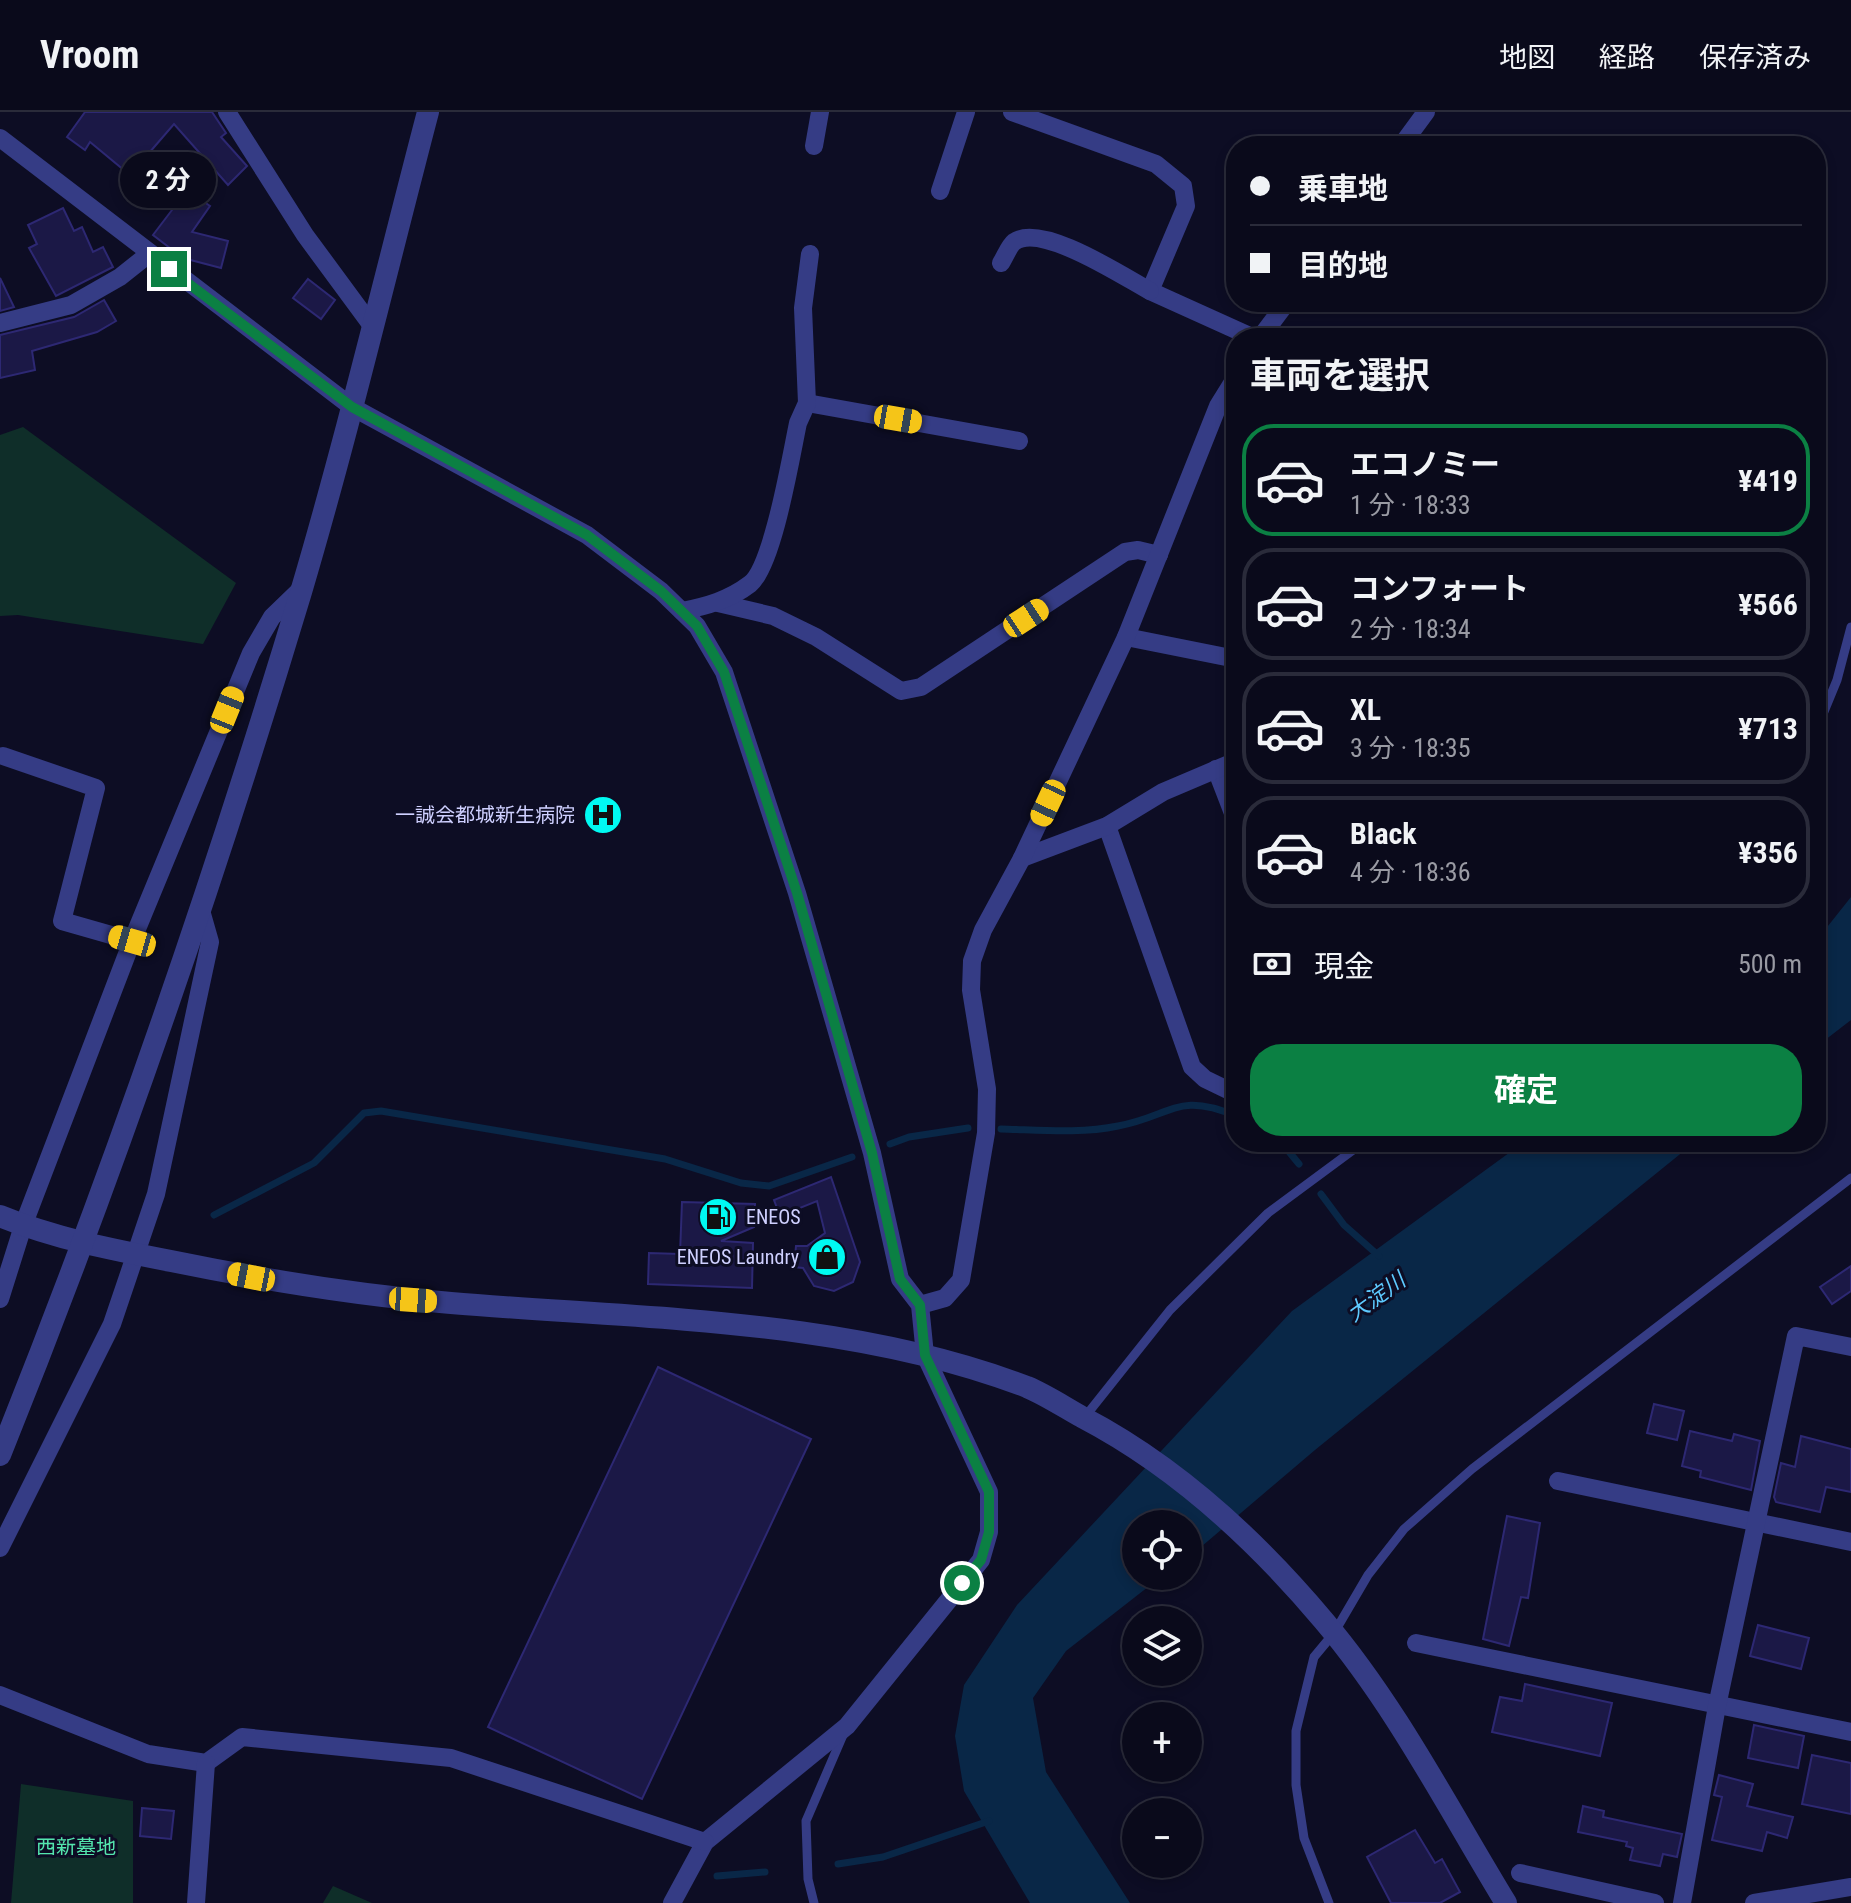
<!DOCTYPE html>
<html lang="ja">
<head>
<meta charset="utf-8">
<style>
	body { margin:0; font-family:"Roboto Condensed","Noto Sans JP",sans-serif; background:#131324; color:#f1f3f6; height:100vh; display:flex; flex-direction:column; font-size:30px; white-space:nowrap }
	* { box-sizing:border-box; margin:0 }
	p { font-size:26px; color:#999aa3 }
	.icon { flex:none; width:44px; height:44px; fill:none; stroke:currentColor; stroke-width:2; stroke-linecap:round; stroke-linejoin:round }
	.map { position:relative; flex:1; overflow:hidden }
	.sheet { position:absolute; left:1226px; top:216px; width:600px; height:824px; display:flex; flex-direction:column; background:#0a0a1b; border-radius:32px; box-shadow:0 4px 12px #0003,0 0 0 2px #2a2b3a }
	.sheet>* { flex:none }
	.hud { position:absolute; left:1226px; top:24px; width:600px; height:176px; border-radius:32px; box-shadow:0 4px 12px #0003,0 0 0 2px #2a2b3a; display:grid; align-content:center; height:176px; padding:0 24px; background:#0a0a1b }
	.fabs { position:absolute; left:1122px; top:1398px; display:grid; gap:16px }
	.fabs a { display:grid; place-items:center; width:80px; height:80px; border-radius:50%; background:#0a0a1b; box-shadow:0 4px 12px #0003,0 0 0 2px #2a2b3a; font-size:40px }
	.end { position:absolute; width:36px; height:36px; margin:-18px; border:10px solid #0b8043; background:#fff; box-shadow:0 0 0 4px #fff }
	.from { border-radius:50% }
	.bubble { position:absolute; height:56px; border-radius:28px; background:#0a0a1b; box-shadow:0 4px 12px #0003,0 0 0 2px #2a2b3a; font-size:26px; font-weight:700; line-height:56px; text-align:center }
	.car { position:absolute; width:24px; height:48px; margin:-24px -12px; border-radius:10px; box-shadow:0 0 6px 2px #0007; background:linear-gradient(#f5c518 24%,#345 0 40%,#f5c518 0 76%,#345 0 86%,#f5c518 0) }
	.hud b { display:flex; align-items:center; gap:28px; height:76px; font-size:30px }
	.hud b+b { border-top:2px solid #2a2b3a }
	.hud i { width:20px; height:20px; background:#f1f3f6 }
	ul { padding:0; list-style:none }
	li { display:flex; align-items:center; gap:24px; height:112px; margin:0 16px 12px; padding:0 8px; border:4px solid #2a2b3a; border-radius:32px }
	li div { flex:1 }
	li b { display:block; font-size:30px }
	li em { font-style:normal; font-weight:700 }
	li.on { border-color:#0b8043 }
	li>.icon { width:72px; height:72px; stroke-width:1.5 }
	h2 { padding:0 24px; font-size:36px; line-height:96px }
	.pay { display:flex; align-items:center; gap:20px; height:88px; padding:0 24px; font-size:30px }
	.pay p { margin-inline-start:auto }
	.button { display:flex; gap:16px; margin-top:auto; padding:16px 24px }
	.button a { flex:1; height:92px; border-radius:32px; background:#0b8043; color:#fff; font-size:32px; font-weight:700; line-height:92px; text-align:center }
	header { display:flex; align-items:center; gap:48px; box-sizing:border-box; height:112px; padding:0 40px; background:#0a0a1b; border-bottom:2px solid #2a2b3a }
	header strong { font-size:38px }
	nav { display:flex; gap:44px; margin-inline-start:auto; font-size:28px }
	.map>svg:first-child { display:block }
	.green { fill:#0f2e29 }
	.water { fill:#092747 }
	.lines { fill:none; stroke-linecap:round; stroke-linejoin:round }
	.stream { stroke:#092747; stroke-width:7 }
	.building { fill:#1b1846; stroke:#2d2873; stroke-width:2 }
	.service { stroke:#353c85; stroke-width:9 }
	.minor { stroke:#353c85; stroke-width:18 }
	.tertiary { stroke:#353c85; stroke-width:22 }
	.route { stroke:#0b8043; stroke-width:10 }
	.labels { text-anchor:middle; dominant-baseline:central; stroke-width:6; stroke-linejoin:round; paint-order:stroke }
	.poi-label { font-size:20px; fill:#cfd0ff; stroke:#0d0d24; text-anchor:end }
	.park-label { font-size:20px; fill:#54e6ae; stroke:#0d0d24 }
	.water-label { font-size:22px; font-style:italic; fill:#5dcaff; stroke:#0d0d24 }
</style>
</head>
<body>
<header>
<strong>Vroom</strong>
<nav><a>地図</a><a>経路</a><a>保存済み</a></nav>
</header>
<div class="map">
<svg width="1851" height="1791" viewBox="0 0 1851 1791">
	<rect width="100%" height="100%" fill="#0d0d24"/>
	<!-- green -->
	<g class="green">
		<polygon points="23,315 236,471 203,532 18,503 0,504 0,323"/>
		<polygon points="21,1672 133,1689 133,1791 11,1791"/>
		<polygon points="333,1774 372,1791 323,1791"/>
	</g>
	<!-- water -->
	<g class="water">
		<polygon points="1851,785 1851,908 1816,935 1816,823 1824,819"/>
		<polygon points="1524,1030 1695,1030 1315,1338 1188,1446 1188,1412 1136,1412 1136,1464 1162,1464 1066,1539 1033,1586 1046,1660 1130,1791 1030,1791 964,1679 955,1624 964,1573 1017,1493 1292,1199"/>
	</g>
	<g class="lines">
		<!-- stream -->
		<g class="stream">
			<path d="M1001,1017C1040,1018 1080,1022 1118,1014C1172,1004 1177,979 1236,1004"/>
			<polyline points="1281,1030 1299,1052"/>
			<polyline points="890,1032 909,1025 968,1016"/>
			<polyline points="1321,1082 1344,1113 1379,1144"/>
			<polyline points="214,1103 314,1051 364,1001 381,999 665,1047 741,1071 769,1074 852,1045"/>
			<polyline points="838,1752 883,1745 989,1709"/>
			<polyline points="717,1764 765,1760"/>
		</g>
	</g>
	<!-- building -->
	<g class="building">
		<polygon points="85,0 212,0 226,21 221,25 247,54 228,73 174,12 149,41 175,63 172,68 210,94 192,120 228,129 221,156 183,146 153,123 172,98 90,30 85,38 67,25"/>
		<polygon points="63,96 74,119 82,115 93,140 103,135 113,155 56,184 29,136 37,132 28,113"/>
		<polygon points="0,166 14,195 0,199"/>
		<polygon points="308,167 335,188 321,207 293,186"/>
		<polygon points="104,188 116,209 97,220 32,239 35,258 0,266 0,223 74,205"/>
		<polygon points="831,1065 860,1150 853,1170 834,1179 814,1174 803,1156 794,1155 796,1134 807,1134 825,1121 817,1089 780,1104 774,1088"/>
		<polygon points="682,1090 755,1092 754,1115 721,1129 753,1131 752,1176 648,1172 649,1141 680,1142"/>
		<polygon points="1851,1154 1851,1179 1832,1192 1820,1175"/>
		<polygon points="658,1255 811,1327 642,1687 488,1615"/>
		<polygon points="1654,1292 1684,1299 1677,1328 1647,1321"/>
		<polygon points="1690,1319 1732,1329 1734,1322 1760,1329 1751,1378 1700,1365 1701,1359 1682,1354"/>
		<polygon points="1801,1324 1851,1337 1851,1380 1826,1375 1820,1400 1776,1390 1774,1385 1781,1351 1795,1355"/>
		<polygon points="1507,1404 1540,1411 1528,1486 1521,1485 1509,1534 1483,1527"/>
		<polygon points="1758,1513 1809,1526 1801,1557 1750,1544"/>
		<polygon points="1525,1572 1612,1591 1600,1644 1492,1620 1500,1585 1522,1589"/>
		<polygon points="1754,1613 1804,1624 1798,1656 1748,1646"/>
		<polygon points="1812,1643 1851,1651 1851,1702 1802,1692"/>
		<polygon points="1719,1663 1753,1672 1747,1694 1793,1705 1787,1726 1767,1720 1762,1739 1712,1728 1722,1685 1714,1683"/>
		<polygon points="1583,1694 1604,1699 1603,1705 1682,1722 1677,1745 1663,1742 1660,1754 1630,1748 1633,1736 1626,1734 1627,1730 1578,1720"/>
		<polygon points="142,1696 174,1699 171,1727 140,1724"/>
		<polygon points="1415,1718 1435,1751 1442,1747 1460,1780 1440,1791 1391,1791 1367,1745"/>
	</g>
	<g class="lines">
		<!-- service -->
		<g class="service">
			<polyline points="1816,619 1837,568 1851,515"/>
			<polyline points="1084,1306 1170,1198 1268,1101 1364,1030"/>
			<polyline points="814,1791 808,1767 806,1709 843,1623"/>
			<polyline points="1329,1791 1304,1726 1296,1673 1296,1619 1314,1545 1334,1521 1368,1463 1404,1417 1472,1357 1851,1066"/>
		</g>
		<!-- minor -->
		<g class="minor">
			<polyline points="227,0 305,123 372,214"/>
			<polyline points="1012,0 1156,52 1183,74 1186,94 1150,179 1254,226"/>
			<polyline points="0,26 352,295 587,423 661,479 697,514 724,560 797,781 872,1041 900,1167 920,1193 925,1243 989,1380 989,1420 981,1448 847,1614 705,1730 672,1791"/>
			<polyline points="814,34 820,0"/>
			<polyline points="1401,34 1426,0"/>
			<polyline points="940,79 966,0"/>
			<path d="M1001,151C1005,145 1009,134 1014,130C1041,110 1124,165 1150,179"/>
			<polyline points="0,211 71,193 120,165 149,142"/>
			<polyline points="1260,226 1287,190"/>
			<polyline points="807,291 1019,329"/>
			<polyline points="718,491 773,504 816,525 901,579 921,575 1125,440 1138,438 1159,443"/>
			<path d="M682,499C707,494 729,488 750,472C773,454 791,344 798,311L807,291L803,196L810,142"/>
			<polyline points="1126,525 1236,547"/>
			<polyline points="3,644 96,676 62,809 132,829"/>
			<polyline points="1216,657 1236,709"/>
			<polyline points="1107,714 1192,955 1205,967 1236,982"/>
			<polyline points="1022,746 1107,714 1163,680 1236,649"/>
			<polyline points="0,1187 23,1114 132,829 251,541 272,505 301,477"/>
			<polyline points="920,1193 945,1186 961,1168 986,1021 987,977 971,878 972,849 983,818 1022,746 1126,525 1218,294 1236,265"/>
			<polyline points="1558,1369 1851,1430"/>
			<polyline points="0,1436 112,1212 156,1082 210,830 200,795"/>
			<polyline points="1416,1531 1851,1620"/>
			<polyline points="0,1583 148,1642 206,1651 242,1625 451,1646 705,1730"/>
			<polyline points="1520,1761 1655,1791"/>
			<polyline points="196,1791 206,1651"/>
			<polyline points="1682,1791 1717,1594 1796,1224 1851,1235"/>
			<polyline points="1754,1791 1851,1775"/>
		</g>
		<!-- tertiary -->
		<g class="tertiary">
			<path d="M0,1104C53,1126 114,1138 171,1149C264,1168 356,1183 451,1191C640,1207 848,1206 1027,1275C1046,1283 1064,1295 1082,1305C1176,1354 1256,1428 1324,1509C1396,1594 1448,1696 1506,1791"/>
			<path d="M0,1343C114,1060 213,772 301,480C348,321 386,160 428,0"/>
		</g>
	</g>
	<g class="lines">
		<!-- route -->
		<polyline class="route" points="169,157 352,295 587,423 661,479 697,514 724,560 797,781 872,1041 900,1167 920,1193 925,1243 989,1380 989,1420 981,1448 962,1471"/>
	</g>
	<!-- icons -->
	<defs>
		<symbol id="hospital-disc" viewBox="-11 -11 22 22"><circle r="9.5" fill="#00faf2" stroke="#0d0d24"/><path d="M-5-5h3v3.5h4V-5h3V5h-3V1.5h-4V5h-3Z" fill="#111"/></symbol>
		<symbol id="fuel-disc" viewBox="-11 -11 22 22"><circle r="9.5" fill="#00faf2" stroke="#0d0d24"/><path d="M-5.5-6h7V0h2V4h1.3V-2.5L3-4.5l.8-.8L6-3V5H2.5V1h-1V6h-7ZM-4.2-4.7v3.2H.2V-4.7Z" fill="#111"/></symbol>
		<symbol id="shop-disc" viewBox="-11 -11 22 22"><circle r="9.5" fill="#00faf2" stroke="#0d0d24"/><path d="M-5-2.5h2.3a2.7 3.5 0 0 1 5.4 0H5L5.5 6h-11ZM-1.5-2.5h3a1.5 2.3 0 0 0-3 0Z" fill="#111"/></symbol>
	</defs>
	<g fill-rule="evenodd">
		<use href="#hospital-disc" x="581" y="681" width="44" height="44"/>
		<use href="#fuel-disc" x="696" y="1083" width="44" height="44"/>
		<use href="#shop-disc" x="805" y="1123" width="44" height="44"/>
	</g>
	<g class="labels">
		<!-- poi labels -->
		<g class="poi-label">
			<text x="575" y="703">一誠会都城新生病院</text>
			<text x="746" y="1105" text-anchor="start">ENEOS</text>
			<text x="799" y="1145">ENEOS Laundry</text>
		</g>
		<!-- park labels -->
		<g class="park-label">
			<text x="76" y="1735">西新墓地</text>
		</g>
		<!-- water labels -->
		<g class="water-label">
			<text transform="translate(1376 1185) rotate(-36)">大淀川</text>
		</g>
	</g>
</svg>
<div class="fabs">
<a><svg class="icon" aria-label="locate" viewBox="0 0 24 24"><circle cx="12" cy="12" r="6"/><path d="M12 2v4M12 18v4M2 12h4M18 12h4"/></svg></a>
<a><svg class="icon" aria-label="layers" viewBox="0 0 24 24"><path d="M12 4l9 5-9 5-9-5zM3 14l9 5 9-5"/></svg></a>
<a>+</a>
<a>−</a>
</div>
<i class="end from" style="left:962px;top:1471px"></i>
<i class="end" style="left:169px;top:157px"></i>
<div class="bubble" style="left:120px;top:40px;width:96px">2 分</div>
<i class="car" style="left:898px;top:307px;rotate:100deg"></i>
<i class="car" style="left:1026px;top:506px;rotate:57deg"></i>
<i class="car" style="left:227px;top:598px;rotate:22deg"></i>
<i class="car" style="left:1048px;top:691px;rotate:205deg"></i>
<i class="car" style="left:132px;top:829px;rotate:286deg"></i>
<i class="car" style="left:251px;top:1165px;rotate:281deg"></i>
<i class="car" style="left:413px;top:1188px;rotate:94deg"></i>
<div class="hud">
<b><i class="from"></i>乗車地</b>
<b><i></i>目的地</b>
</div>
<section class="sheet">
<h2>車両を選択</h2>
<ul>
<li class="on"><svg class="icon" aria-label="car" viewBox="0 0 24 24"><path d="M5 17H2v-5l4-1 3-4h7l3 4 3 1v5h-3M9 17h6M6 11h13"/><circle cx="7" cy="17" r="2"/><circle cx="17" cy="17" r="2"/></svg><div><b>エコノミー</b><p>1 分 · 18:33</p></div><em>¥419</em></li>
<li><svg class="icon" aria-label="car" viewBox="0 0 24 24"><path d="M5 17H2v-5l4-1 3-4h7l3 4 3 1v5h-3M9 17h6M6 11h13"/><circle cx="7" cy="17" r="2"/><circle cx="17" cy="17" r="2"/></svg><div><b>コンフォート</b><p>2 分 · 18:34</p></div><em>¥566</em></li>
<li><svg class="icon" aria-label="car" viewBox="0 0 24 24"><path d="M5 17H2v-5l4-1 3-4h7l3 4 3 1v5h-3M9 17h6M6 11h13"/><circle cx="7" cy="17" r="2"/><circle cx="17" cy="17" r="2"/></svg><div><b>XL</b><p>3 分 · 18:35</p></div><em>¥713</em></li>
<li><svg class="icon" aria-label="car" viewBox="0 0 24 24"><path d="M5 17H2v-5l4-1 3-4h7l3 4 3 1v5h-3M9 17h6M6 11h13"/><circle cx="7" cy="17" r="2"/><circle cx="17" cy="17" r="2"/></svg><div><b>Black</b><p>4 分 · 18:36</p></div><em>¥356</em></li>
</ul>
<div class="pay"><svg class="icon" aria-label="cash" viewBox="0 0 24 24"><path d="M3 7h18v10H3z"/><circle cx="12" cy="12" r="2"/></svg>現金<p>500 m</p></div>
<div class="button"><a>確定</a></div>
</section>
</div>
</body>
</html>
